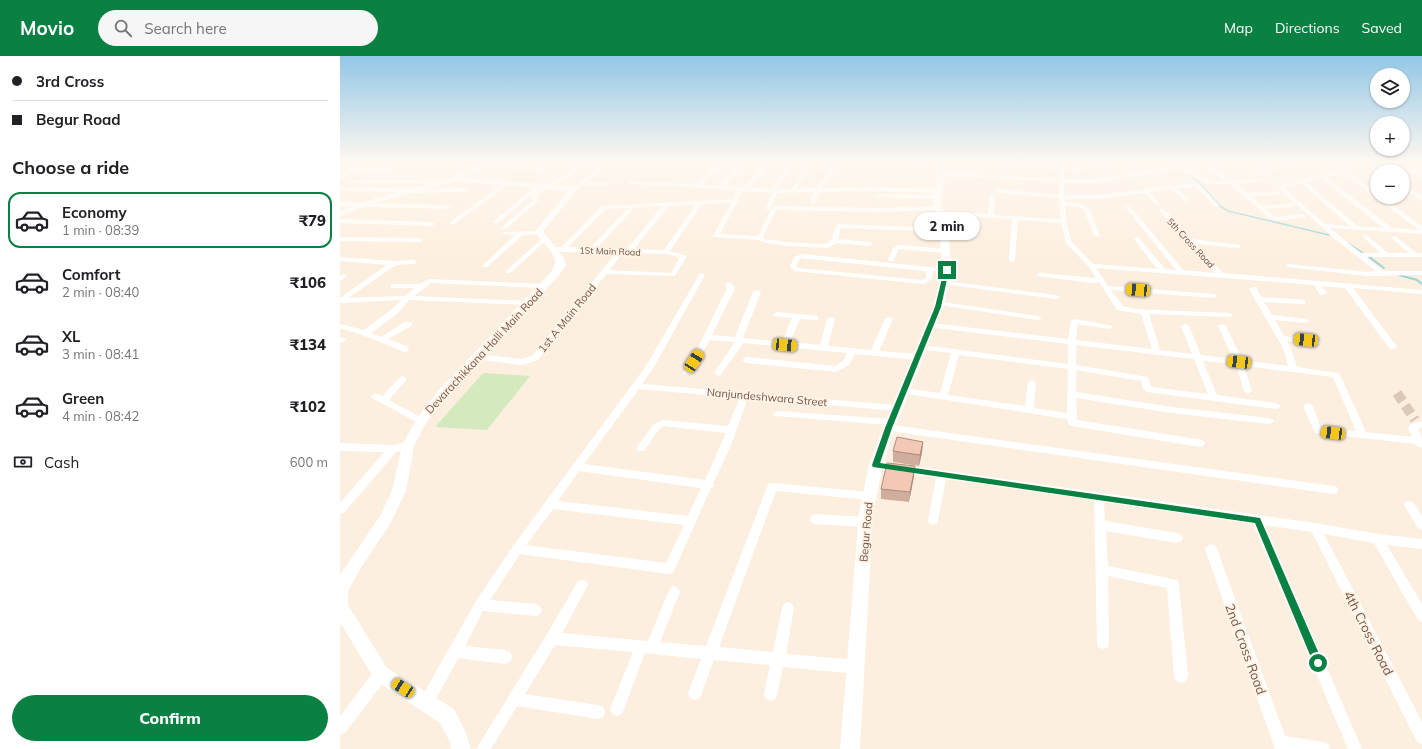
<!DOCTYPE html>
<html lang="en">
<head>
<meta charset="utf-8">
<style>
	body { margin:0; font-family:Mulish,sans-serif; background:#f6f6f6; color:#202124; height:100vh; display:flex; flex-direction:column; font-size:15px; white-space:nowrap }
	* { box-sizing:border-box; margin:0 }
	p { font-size:13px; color:#757577 }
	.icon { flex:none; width:22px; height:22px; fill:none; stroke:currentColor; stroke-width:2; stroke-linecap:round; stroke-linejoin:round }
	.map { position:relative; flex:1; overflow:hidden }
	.side { display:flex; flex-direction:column; background:#fff; width:340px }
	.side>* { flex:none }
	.hud { display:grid; align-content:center; height:88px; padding:0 12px; background:#fff }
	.tools { position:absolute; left:1030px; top:12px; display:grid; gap:8px }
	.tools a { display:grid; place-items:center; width:40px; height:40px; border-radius:50%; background:#fff; box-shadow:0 1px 3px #0004; font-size:20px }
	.end { position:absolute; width:18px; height:18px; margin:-9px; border:5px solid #0b8043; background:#fff; box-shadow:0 0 0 2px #fff }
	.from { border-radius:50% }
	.bubble { position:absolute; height:28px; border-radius:14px; background:#fff; box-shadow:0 1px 3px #0004; font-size:13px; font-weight:800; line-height:28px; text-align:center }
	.car { position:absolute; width:12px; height:24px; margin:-12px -6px; border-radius:5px; box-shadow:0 0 3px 1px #0007; background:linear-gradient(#f5c518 24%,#345 0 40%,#f5c518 0 76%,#345 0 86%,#f5c518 0) }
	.hud b { display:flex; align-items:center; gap:14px; height:38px; font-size:15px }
	.hud b+b { border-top:1px solid #e0e0e0 }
	.hud i { width:10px; height:10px; background:#202124 }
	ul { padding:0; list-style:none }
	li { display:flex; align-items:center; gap:12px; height:56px; margin:0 8px 6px; padding:0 4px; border:2px solid transparent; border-radius:12px }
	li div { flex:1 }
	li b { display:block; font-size:15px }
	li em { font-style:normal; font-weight:800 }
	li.active { border-color:#0b8043 }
	li>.icon { width:36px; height:36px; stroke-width:1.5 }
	h2 { padding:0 12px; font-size:18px; line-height:48px }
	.pay { display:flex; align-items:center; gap:10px; height:44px; padding:0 12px; font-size:15px }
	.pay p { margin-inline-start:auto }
	.action { display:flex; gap:8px; margin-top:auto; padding:8px 12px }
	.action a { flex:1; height:46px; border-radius:24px; background:#0b8043; color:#fff; font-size:16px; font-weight:800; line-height:46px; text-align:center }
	header { display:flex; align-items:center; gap:24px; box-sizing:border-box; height:56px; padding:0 20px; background:#0b8043; color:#fff }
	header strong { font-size:19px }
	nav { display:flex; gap:22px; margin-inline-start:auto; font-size:14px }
	.search { width:280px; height:36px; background:#f6f6f6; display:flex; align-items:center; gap:10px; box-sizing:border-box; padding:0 14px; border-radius:22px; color:#757577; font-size:15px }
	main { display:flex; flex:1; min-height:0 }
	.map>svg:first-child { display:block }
	.green { fill:#d4eabe }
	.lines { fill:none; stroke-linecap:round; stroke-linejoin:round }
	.stream-far1 { stroke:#9ad4d8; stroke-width:1.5 }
	.stream { stroke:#9ad4d8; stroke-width:2 }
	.street-tunnel { stroke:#dbc8b9; stroke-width:10; stroke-dasharray:10 5; stroke-linecap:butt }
	.street { fill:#fff; fill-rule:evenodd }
	.secondary { fill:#fff; fill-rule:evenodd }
	.wall { fill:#d1ad9d }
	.shaded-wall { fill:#aa8d7f }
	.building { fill:#f3c9b6; stroke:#aa8d7f }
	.route { fill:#0b8043 }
	.labels { text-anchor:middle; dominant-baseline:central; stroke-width:4; stroke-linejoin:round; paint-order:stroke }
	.far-street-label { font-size:9px; fill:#745346; stroke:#fff3e6 }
	.street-label { font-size:11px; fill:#745346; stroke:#fff3e6 }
	.near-street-label { font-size:13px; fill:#745346; stroke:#fff3e6 }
</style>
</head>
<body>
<header>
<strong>Movio</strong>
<div class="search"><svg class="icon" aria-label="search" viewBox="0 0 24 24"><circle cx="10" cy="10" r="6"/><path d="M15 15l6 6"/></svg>Search here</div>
<nav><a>Map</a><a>Directions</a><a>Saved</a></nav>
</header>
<main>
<section class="side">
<div class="hud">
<b><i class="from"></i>3rd Cross</b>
<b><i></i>Begur Road</b>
</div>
<h2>Choose a ride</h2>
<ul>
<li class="active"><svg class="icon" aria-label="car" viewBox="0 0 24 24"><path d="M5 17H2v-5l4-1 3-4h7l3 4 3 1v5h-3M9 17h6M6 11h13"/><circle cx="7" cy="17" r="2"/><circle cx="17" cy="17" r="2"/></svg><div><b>Economy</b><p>1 min · 08:39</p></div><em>₹79</em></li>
<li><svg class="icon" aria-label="car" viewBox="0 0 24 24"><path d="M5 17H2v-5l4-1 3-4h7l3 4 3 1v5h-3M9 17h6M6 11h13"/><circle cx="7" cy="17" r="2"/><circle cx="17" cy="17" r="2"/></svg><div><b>Comfort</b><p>2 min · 08:40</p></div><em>₹106</em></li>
<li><svg class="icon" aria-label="car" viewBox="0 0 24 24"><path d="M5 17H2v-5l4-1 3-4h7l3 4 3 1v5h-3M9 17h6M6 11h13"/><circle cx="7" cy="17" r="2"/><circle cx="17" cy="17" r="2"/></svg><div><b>XL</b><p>3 min · 08:41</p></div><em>₹134</em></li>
<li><svg class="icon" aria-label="car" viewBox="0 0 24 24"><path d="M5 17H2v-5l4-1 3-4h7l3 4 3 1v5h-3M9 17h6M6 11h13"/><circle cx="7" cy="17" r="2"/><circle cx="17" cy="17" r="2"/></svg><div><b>Green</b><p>4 min · 08:42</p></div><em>₹102</em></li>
</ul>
<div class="pay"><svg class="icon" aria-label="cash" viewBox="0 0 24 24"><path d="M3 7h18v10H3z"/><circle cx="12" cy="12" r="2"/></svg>Cash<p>600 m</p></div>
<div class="action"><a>Confirm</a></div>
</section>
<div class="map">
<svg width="1082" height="693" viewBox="0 0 1082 693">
	<rect width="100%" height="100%" fill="#fdefdf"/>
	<!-- green -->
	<polygon class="green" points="143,317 190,320 147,374 95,371"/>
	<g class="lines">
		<!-- stream-far1 -->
		<g class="stream-far1">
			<polyline points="833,106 836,110"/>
			<polyline points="842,114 857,124 880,150 888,155 989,179"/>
			<polyline points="1002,183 1023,197"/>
		</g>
		<!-- stream -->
		<g class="stream">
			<polyline points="1029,201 1044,212"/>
			<polyline points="1059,219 1077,224 1082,228"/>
		</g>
		<!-- street-tunnel -->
		<polyline class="street-tunnel" points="1057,337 1075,364"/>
		<!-- street -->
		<g class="street">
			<polygon points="20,106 26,106 18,112 53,112 56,114 53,116 14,115 0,124 0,120"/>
			<polygon points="240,106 246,106 243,109 260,111 266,106 272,106 247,126 268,126 271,128 270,129 243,129 234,136 230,136 230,134 258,112 240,112 233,118 212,131 208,131 208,129 229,116"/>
			<path d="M379,106H385L361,129L379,130L402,106H408L385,130L404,131L425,106H431L410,132L431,133L450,106H456L454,109L492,111L496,106H502L481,132L528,131L599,133L602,135L599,137L528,135L479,136L476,146L473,148L470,146L473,136L437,137L431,152L428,154L425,152L432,137L403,135L380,178L418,180L432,152L439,150L538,152L599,150L602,152L599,154L538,156L439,154H436L423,181L425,183L447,186L486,188L491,184L496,170L499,168L604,172L607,174L604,176L501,172L498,183L530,186L533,188L530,190L497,187L488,192L447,190L426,187L419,184L374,181L373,180L391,147L362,148L330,195L347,200L335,220L266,218L198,304L182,309L134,303L133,301L137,298L182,303L192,300L276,197C264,196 216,198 210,193L213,191H221L262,150L393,143L398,134L291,128L289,127V125L356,128ZM452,112L465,113L451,133H436ZM470,113L490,114L475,132L456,133ZM356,148L324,194L294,193L329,150ZM322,150L287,193L257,192L295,151ZM288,152L250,192L228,191L266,153ZM283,197L326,198L340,201L331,217L269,214Z"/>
			<polygon points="553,106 600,108 603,110 600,112 556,108"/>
			<polygon points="633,106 641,106 645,108 642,110"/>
			<path d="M656,106H662V108L719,110L718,106H724V111H739L761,109V106H767V108L794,106L739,115L724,114V123H757L837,110L834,106H840L842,109L862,106H874L870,108L891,124L922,123L923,124L920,126L895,127L907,137L939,136L940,137L937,139L911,140L922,150L952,147L955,149L952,151L926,153L935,161L963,158L965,159V161L939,165L931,163L889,128H867L839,113L757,127H724L725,139H758L852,127L860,129L879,149V151H875L856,131L837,133L848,144L845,146L831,133L810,136L820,148L817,150L805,137L758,143H725V146L740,147L749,152L760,180L755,181L744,154L739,151L725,150L727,169L732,186L753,208L817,213L794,183L797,181L799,182L825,213L836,214L786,152L785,151L788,149L790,150L843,214L875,217L820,155V153H824L852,183L900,189V191L898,192L856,188L883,217L1082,234V238L1013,232L1057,291L1053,293H1050L1005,232L981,230L987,237L983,239H980L974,229L756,212L768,230L874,238L878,240L874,242L771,234L783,250L794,253L889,257L893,259L889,261L809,258L820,294L852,298L841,270L845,268L849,270L861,299L893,303L878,270L882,268L886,270L902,304L948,310L943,292L909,233L913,231H916L921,241L965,244V248H962L924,246L932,259L966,263L970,265L966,267L935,264L944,280L978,284L982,286L978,288L947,285L951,292L957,311L999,317L1026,376L1072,381L1068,373L1071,368L1082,365V371L1078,373L1082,381V391H1078L1076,388L975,377L963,350L968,347L973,350L981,372L1016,375L993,321L904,310L912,335L908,338L904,335L896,308L863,305L877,339L936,347L941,350L939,352L936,353L807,336L803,333L801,325L736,314V336L832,351L929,362L932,363L934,365L932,367L929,368L832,357L736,342L737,364L863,384L865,387L863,390L860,391L732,370L729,369L727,363L561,337L560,335L564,332L600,337L611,297L579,293L578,291L579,289H582L728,308V288L588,271L587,269L588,267H591L728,283L731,265L735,263L769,269L773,271L769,273L738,268L736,284L812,293L801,258L777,254L759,226L752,227L697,220V218L699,217L756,222L749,211L726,187L721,167L678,164L675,204L672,206L669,204L672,163L598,158L597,157L600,155L648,158L649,141L652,139L655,141L654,159L721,163L719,142L659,137L656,135L659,133L719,139V126L601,120L598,118L601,116L719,123V114L659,111L656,109ZM865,109L885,125H870L845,112ZM736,289L854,303L868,338L811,331L808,321L736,309ZM619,299L728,313L727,357L694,352L696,327L692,324L688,327L685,350L608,339Z"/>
			<polygon points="957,106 967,106 913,120 910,118"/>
			<path d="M989,106H995L1037,137V141H1042L1082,170V178L990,172L1021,197H1040L1023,181V179L1025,178L1048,197H1069L1050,181L1055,180L1077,197H1082V201H1026L1042,214L1047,215H1082V219L1027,220L947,211L946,210L949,208L1027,216L1036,215L996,184L937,131L1000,114ZM1003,117L1079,174L1052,172L986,121ZM981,122L1043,172L1018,170L966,126ZM961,127L1010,170L985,168L944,132Z"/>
			<polygon points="1024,106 1031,106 1044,115 1037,115"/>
			<polygon points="1056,106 1063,106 1082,118 1082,122"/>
			<polygon points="145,109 206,111 209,113 206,115 143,112 142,111"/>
			<polygon points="15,124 105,124 108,126 105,128 13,127 12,126"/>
			<polygon points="167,125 170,127 169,128 114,168 110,168 110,166"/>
			<polygon points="204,128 207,130 196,141 199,144 198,145 166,173 161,172 193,144 190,141 195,136 158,167 154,167 154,165 193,132 197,132 198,133"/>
			<polygon points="1063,128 1082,140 1082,145 1063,132"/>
			<polygon points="3,131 81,133 128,132 131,134 128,136 74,137 1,134 1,132"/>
			<polygon points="540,138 593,139 596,141 593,143 538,141 537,140"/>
			<polygon points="0,146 109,149 112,151 109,153 0,150"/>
			<polygon points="0,163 92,166 95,168 92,170 0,167"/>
			<polygon points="200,175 202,176 202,178 183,179 147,211 143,211 142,210 175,179 163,178 163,176"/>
			<polygon points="0,181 80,182 83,184 80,186 0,185"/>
			<polygon points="203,182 208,183 170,217 166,217 166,215"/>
			<polygon points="559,189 605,193 608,195 605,197 559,193 553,205 549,205 548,204 553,192"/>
			<path d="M462,198L590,211L607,213L610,215L607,217L593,215L591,224L583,228L454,215L450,210L454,201ZM460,202L586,215V222L582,224L458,212L456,210Z"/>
			<polygon points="0,201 54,205 74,204 77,206 74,208 56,209 8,242 65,240 75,232 51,232 51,228 81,228 89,223 204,228 208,230 204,232 91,227 74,240 188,245 192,247 188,249 69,244 57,258 31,277 41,281 65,266 71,266 72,268 71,270 48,283 68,291 69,293 68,295 65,296 22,279 0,272 0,268 24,274 51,254 61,244 0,247 0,242 47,209 0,205"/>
			<path d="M362,217L365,219L314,311L302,328L557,349L562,352L560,354L557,355L408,342L391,389L373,428L374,429L371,432L333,517L329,518L180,498L150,544L196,548L200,550L202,554L200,558L196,560L143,555L125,590L165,594L170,596L172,601L170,606L165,608L118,602L91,652L86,654L81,652L79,647L81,642L136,545L173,490L306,310L359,219ZM299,333L400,342L388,370L323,364L313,369L296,392L298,395H304L319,373L324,370L386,377L365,424L244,408ZM239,415L361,432L348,460L218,445ZM213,453L344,469L326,507L186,489Z"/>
			<polygon points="4,218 7,220 0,225 0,220"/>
			<polygon points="605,225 716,239 720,241 716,243 603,228 603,226"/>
			<polygon points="389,226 391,227 395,232 372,279 395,281 413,236 417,234 421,236 403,282 442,286 452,262 434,260 433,258 437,256 478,260 478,264 460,263 450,286 480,289 487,263 491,261 495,263 488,290 531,294 545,263 549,261 553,263 539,295 578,298 582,301 578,304 515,298 509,309 496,316 406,307 402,304 406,301 495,310 503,305 507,297 403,287 381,319 378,320 374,317 395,286 370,284 350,318 344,318 343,316 357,294 387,232 385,228"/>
			<polygon points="596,245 698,260 702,262 698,264 599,249 595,247"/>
			<polygon points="0,282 5,282 6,284 0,287"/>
			<polygon points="63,320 67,323 49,344 84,363 86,365 84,367 78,367 32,342 31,340 35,337 42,340 60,321"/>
			<polygon points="438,355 551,363 556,366 552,369 993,430 997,431 998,434 997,437 993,438 549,375 546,374 544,372 548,369 435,360 433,358"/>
			<polygon points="68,386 71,387 73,390 71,393 56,396 4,457 0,458 0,447 44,396 0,395 0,387 53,389"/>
			<polygon points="536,405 975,467 1038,478 1082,483 1082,493 1047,489 1082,548 1082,566 1078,564 1034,487 984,478 1082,666 1082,688 1077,686 972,476 925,469 1022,693 1008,693 913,468 764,446 765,465 837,477 841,479 843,482 841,485 837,487 766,475 768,510 837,524 839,528 848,620 846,625 841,627 836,625 834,620 827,532 768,520 769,587 768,591 763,593 758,591 757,587 754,444 606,423 598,464 597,467 593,469 589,467 588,464 596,422 532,412 531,409 532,406"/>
			<polygon points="432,427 529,436 533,437 534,440 533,443 529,444 436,435 379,591 433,596 442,552 444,548 448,546 452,548 454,552 446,598 517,604 522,606 524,611 522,616 517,618 443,611 436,643 431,645 426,643 424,638 430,609 374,604 360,642 355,644 350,642 348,637 361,603 305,597 282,658 277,660 272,658 270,653 293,596 215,589 185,638 258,649 263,651 265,656 263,661 258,663 177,650 151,693 136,693 207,578 238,525 242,524 246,525 248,529 222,577 308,585 330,532 334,530 338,532 340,536 320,586 366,590 427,431 428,428"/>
			<polygon points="1069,445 1073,446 1082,460 1082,474 1078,472 1064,449 1065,446"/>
			<polygon points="475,458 525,461 529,463 530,466 529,469 525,471 475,468 471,466 470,463 471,460"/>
			<polygon points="871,488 875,490 877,493 945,680 983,686 988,688 990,693 935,693 865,493 867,490"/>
			<polygon points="41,611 46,613 48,618 46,623 5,677 0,679 0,660 36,613"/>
		</g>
		<!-- secondary -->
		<g class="secondary">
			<path d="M148,106H156L125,122L233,130L236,135L204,174V177L224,202L226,209L219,219L106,341L86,367L74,390L66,435L50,468L22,510L8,535V549L47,612L114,653L126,677L131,693H111L110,686L100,667L35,624L0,566V519L40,460L52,435L62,390L77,362L98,335L212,215C221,201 206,190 197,179L196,174L228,135L116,125L32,148L0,160V155L36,142L105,124Z"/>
			<polygon points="597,106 603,106 605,118 601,146 608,174 612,217 603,251 555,372 543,409 533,457 520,693 500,693 519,457 529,409 543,372 593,251 602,217 600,174 593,146 597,118"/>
		</g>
	</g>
	<!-- wall -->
	<g class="wall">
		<polygon points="583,386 582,396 579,410 553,406 553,395"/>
		<polygon points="574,420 569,446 541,443 541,433"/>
	</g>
	<!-- shaded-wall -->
	<g class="shaded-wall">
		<polygon points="583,386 582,396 579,410 580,399"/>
		<polygon points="575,410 574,420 569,446 570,436"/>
	</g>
	<!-- building -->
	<g class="building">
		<polygon points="557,381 583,386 580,399 553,395"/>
		<polygon points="547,407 575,410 570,436 541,433"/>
	</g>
	<!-- sky -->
	<linearGradient id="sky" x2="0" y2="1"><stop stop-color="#93c7e7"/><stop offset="0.52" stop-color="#fef8f1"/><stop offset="1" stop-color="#fef8f1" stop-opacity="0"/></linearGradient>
	<rect width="1082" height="203" fill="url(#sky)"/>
	<!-- route -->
	<polygon class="route" points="607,212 609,214 601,251 552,372 540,407 920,462 983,607 982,611 978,612 975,611 915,467 533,411 532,409 545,372 595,251 604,214"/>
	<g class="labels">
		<!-- far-street labels -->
		<g class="far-street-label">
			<text transform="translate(851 187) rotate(47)">5th Cross Road</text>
			<text transform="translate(270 195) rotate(2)">1St Main Road</text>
		</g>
		<!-- street labels -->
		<g class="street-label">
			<text transform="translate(227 262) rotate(-51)">1st A Main Road</text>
			<text transform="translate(144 295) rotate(-47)">Devarachikkana Halli Main Road</text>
			<text transform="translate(427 341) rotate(5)">Nanjundeshwara Street</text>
			<text transform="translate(526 476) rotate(-85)">Begur Road</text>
		</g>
		<!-- near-street labels -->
		<g class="near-street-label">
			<text transform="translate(1029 577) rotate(63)">4th Cross Road</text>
			<text transform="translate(906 593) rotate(70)">2nd Cross Road</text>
		</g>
	</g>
</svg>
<div class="tools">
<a><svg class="icon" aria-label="layers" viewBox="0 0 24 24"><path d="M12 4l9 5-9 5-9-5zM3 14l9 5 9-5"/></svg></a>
<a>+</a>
<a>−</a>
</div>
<i class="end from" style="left:978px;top:607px"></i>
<i class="end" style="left:607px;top:214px"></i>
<div class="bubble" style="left:574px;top:156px;width:66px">2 min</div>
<i class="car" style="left:798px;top:234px;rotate:274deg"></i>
<i class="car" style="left:966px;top:284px;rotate:276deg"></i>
<i class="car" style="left:445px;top:289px;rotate:95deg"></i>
<i class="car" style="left:354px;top:305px;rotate:33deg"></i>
<i class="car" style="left:899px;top:306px;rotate:277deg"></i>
<i class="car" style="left:993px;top:377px;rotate:277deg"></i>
<i class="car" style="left:63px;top:632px;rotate:303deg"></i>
</div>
</main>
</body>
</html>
